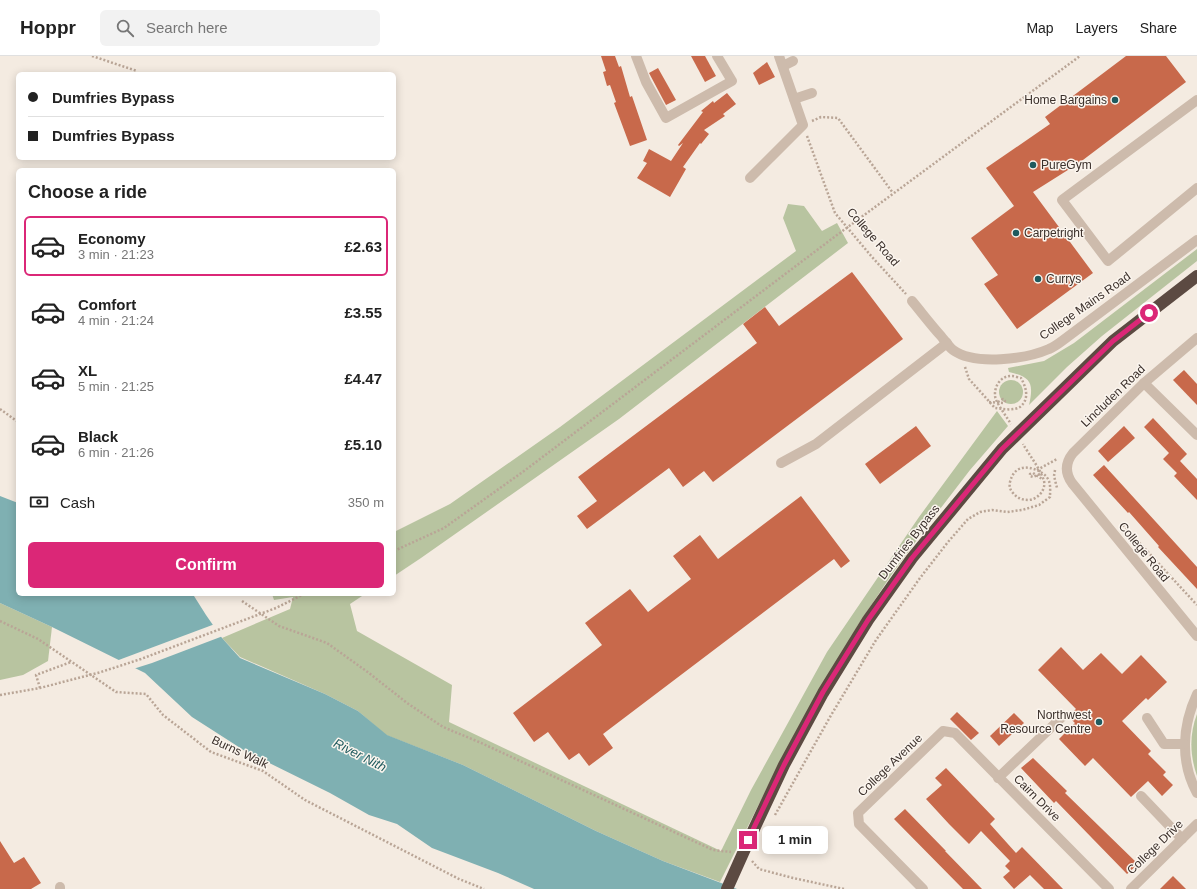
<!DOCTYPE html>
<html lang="en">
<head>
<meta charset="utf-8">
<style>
	body { margin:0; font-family:Arial,sans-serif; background:#f2f2f2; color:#222; height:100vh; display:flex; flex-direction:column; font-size:15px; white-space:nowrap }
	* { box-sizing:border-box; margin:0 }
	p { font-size:13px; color:#767676 }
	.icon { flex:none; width:22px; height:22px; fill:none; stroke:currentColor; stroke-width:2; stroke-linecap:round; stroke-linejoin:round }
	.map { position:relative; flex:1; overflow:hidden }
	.details { position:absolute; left:16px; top:112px; width:380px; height:428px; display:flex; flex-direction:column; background:#fff; border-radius:6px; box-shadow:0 2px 10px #0003 }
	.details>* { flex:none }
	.banner { position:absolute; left:16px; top:16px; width:380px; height:88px; border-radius:6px; box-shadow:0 2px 10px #0003; display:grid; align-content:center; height:88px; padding:0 12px; background:#fff }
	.end { position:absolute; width:18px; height:18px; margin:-9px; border:5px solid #db2777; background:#fff; box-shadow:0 0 0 2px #fff }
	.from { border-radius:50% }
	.bubble { position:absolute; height:28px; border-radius:6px; background:#fff; box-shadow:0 2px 10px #0003; font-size:13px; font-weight:700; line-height:28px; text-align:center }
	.banner b { display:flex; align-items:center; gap:14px; height:38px; font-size:15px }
	.banner b+b { border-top:1px solid #e0e0e0 }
	.banner i { width:10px; height:10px; background:#222 }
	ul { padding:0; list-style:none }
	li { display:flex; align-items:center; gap:12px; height:60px; margin:0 8px 6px; padding:0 4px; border:2px solid transparent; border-radius:6px }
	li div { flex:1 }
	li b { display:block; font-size:15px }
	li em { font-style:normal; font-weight:700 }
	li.active { border-color:#db2777 }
	li>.icon { width:36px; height:36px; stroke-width:1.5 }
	h2 { padding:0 12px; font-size:18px; line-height:48px }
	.pay { display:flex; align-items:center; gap:10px; height:44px; padding:0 12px; font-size:15px }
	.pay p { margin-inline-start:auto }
	.action { display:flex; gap:8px; margin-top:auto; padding:8px 12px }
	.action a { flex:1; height:46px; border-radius:6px; background:#db2777; color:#fff; font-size:16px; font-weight:700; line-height:46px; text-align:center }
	header { display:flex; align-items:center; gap:24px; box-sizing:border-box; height:56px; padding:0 20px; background:#fff; border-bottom:1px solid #e0e0e0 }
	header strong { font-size:19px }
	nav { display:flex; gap:22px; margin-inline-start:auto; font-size:14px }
	.search { width:280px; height:36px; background:#f2f2f2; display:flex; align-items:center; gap:10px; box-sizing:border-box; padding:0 14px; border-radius:6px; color:#767676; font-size:15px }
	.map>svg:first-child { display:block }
	.green { fill:#b8c4a0 }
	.water { fill:#7fb0b2 }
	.pier { fill:#f4ebe1 }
	.building { fill:#c8694b }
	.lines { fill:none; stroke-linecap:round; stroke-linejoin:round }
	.path { stroke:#b9a596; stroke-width:2.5; stroke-dasharray:2 2; stroke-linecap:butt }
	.minor { stroke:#cdbbac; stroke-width:10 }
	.highway { stroke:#5c4a42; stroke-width:12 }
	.route { stroke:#db2777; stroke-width:5 }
	.poi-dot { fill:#1f5a5e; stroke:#fbf5ee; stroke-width:1.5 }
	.labels { text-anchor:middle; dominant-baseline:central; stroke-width:3; stroke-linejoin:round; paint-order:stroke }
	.poi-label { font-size:12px; fill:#3b302b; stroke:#fbf5ee; text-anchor:start }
	.street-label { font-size:12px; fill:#3b302b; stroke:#fbf5ee }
	.water-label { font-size:13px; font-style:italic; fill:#1f5a5e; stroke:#fbf5ee }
</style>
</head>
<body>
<header>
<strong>Hoppr</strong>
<div class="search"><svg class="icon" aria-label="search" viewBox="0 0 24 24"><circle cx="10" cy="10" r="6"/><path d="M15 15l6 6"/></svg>Search here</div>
<nav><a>Map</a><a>Layers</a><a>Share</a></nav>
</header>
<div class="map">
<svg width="1197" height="833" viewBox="0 0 1197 833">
	<rect width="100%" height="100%" fill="#f4ebe1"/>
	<!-- green -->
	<g class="green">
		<polygon points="788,148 804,150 822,175 837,167 848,187 619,363 421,502 394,520 394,476 450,448 560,371 796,195 783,162"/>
		<path d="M1197,193V205L1102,280L1067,311L1029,349C1034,327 1031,321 1009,316L1008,312L1044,305L1074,287Z"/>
		<circle cx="1011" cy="336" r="12"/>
		<polygon points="997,355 1008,370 970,414 927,470 892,518 858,569 767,732 720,826 663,805 596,775 463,709 386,679 358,655 325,638 240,601 222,582 290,553 293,541 274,544 272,538 365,538 350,548 357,575 452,629 449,666 721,795 751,734 827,596 919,461"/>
		<polygon points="0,547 52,571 48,605 23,619 0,624"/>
		<path d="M1197,658V720C1190,700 1189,679 1197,658Z"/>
	</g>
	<!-- water -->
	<polygon class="water" points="0,440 18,447 18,538 188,538 194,540 206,559 222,582 240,602 325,638 358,655 387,679 463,709 596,775 663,805 737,833 534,833 498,817 432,792 397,768 369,759 330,737 245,695 192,661 145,617 52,571 0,547"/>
	<!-- pier -->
	<polygon class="pier" points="215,568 223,580 152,607 133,613 116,605"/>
	<!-- building -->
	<g class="building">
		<polygon points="601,0 615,0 619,11 621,10 630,41 632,40 647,84 630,90 614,47 616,46 610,29 607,30 603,16 606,15"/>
		<polygon points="691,0 705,0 716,20 705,26"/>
		<polygon points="1126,0 1166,0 1186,26 1079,107 1033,136 1093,217 1017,273 984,228 998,219 971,182 1014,150 986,112 1050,68 1045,61"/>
		<polygon points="767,6 775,21 759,29 753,17"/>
		<polygon points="658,12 676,44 666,49 649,17"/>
		<polygon points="727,37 736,48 723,58 725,60 704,74 709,78 701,88 700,87 683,111 686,113 670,141 637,122 647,107 643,105 649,93 671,105 683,87 679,90 678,89 703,56 701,55 713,45 714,47"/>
		<polygon points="852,216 903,283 713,426 704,415 683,431 669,412 587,473 577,460 597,445 578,421 757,287 743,268 765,251 779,270"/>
		<polygon points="1184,314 1197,328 1197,349 1173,324"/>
		<polygon points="1153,362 1187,398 1180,405 1197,423 1197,444 1174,420 1177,417 1163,403 1169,397 1144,371"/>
		<polygon points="916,370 931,390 880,428 865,408"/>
		<polygon points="1124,370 1135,382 1108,406 1098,395"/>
		<polygon points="1104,409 1197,511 1197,533 1158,491 1159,490 1129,456 1128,457 1093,419"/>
		<polygon points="801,440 850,505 841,512 834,503 603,678 613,692 589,710 579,697 569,704 548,676 534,686 513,657 602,589 585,567 630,533 648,556 691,523 673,500 700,479 718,503"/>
		<polygon points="1061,591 1083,614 1101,597 1122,618 1141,599 1167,626 1148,644 1146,642 1122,665 1151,695 1148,698 1166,716 1163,719 1173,729 1162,740 1148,725 1131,741 1093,702 1085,710 1059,683 1075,667 1068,660 1076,653 1038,614"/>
		<polygon points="957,656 979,677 971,684 950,663"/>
		<polygon points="1014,657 1024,667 999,690 990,680"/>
		<polygon points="1033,702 1067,735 1065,737 1138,808 1127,818 1056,745 1054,747 1021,712"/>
		<polygon points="946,712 995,763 990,768 1016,797 1022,791 1063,833 1044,833 1030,819 1014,833 1003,821 1010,815 1005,810 1010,805 981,775 969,788 949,768 926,743 942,729 935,722"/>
		<polygon points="905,753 946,795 945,795 982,833 963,833 894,763"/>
		<polygon points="0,785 14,807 24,801 41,827 31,833 0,833"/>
		<polygon points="1173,820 1186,833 1160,833"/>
	</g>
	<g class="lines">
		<!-- path -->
		<g class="path">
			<polyline points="92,0 137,15"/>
			<polyline points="812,65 821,61 838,62 893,137"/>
			<polyline points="807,80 835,157 872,201 906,238"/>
			<path d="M965,311L969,323L995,352C1002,353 1013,355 1020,351C1030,343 1026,331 1021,322C1019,322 1015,320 1012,320C1000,319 992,333 996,344C1000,352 1006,360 1011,368"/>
			<polyline points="989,346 1004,347 1005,345 1003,343 998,346"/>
			<polyline points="0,353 18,366"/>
			<polyline points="1037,414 1057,403"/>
			<polyline points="1055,414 1054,420 1057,432"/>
			<polyline points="1040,418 1033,421 1030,420 1030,418 1033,417 1042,423"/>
			<polyline points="1123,469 1197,549"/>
			<polyline points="394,495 444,472 524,415 833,182 1080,0"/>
			<polyline points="242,545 279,570 327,587 369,617 407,647 443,671 479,686 713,794 731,796"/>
			<polyline points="0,565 38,583 116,636 146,638 163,659 211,696 263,715 305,744 459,823 484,833"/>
			<polyline points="40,632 36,619 71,606"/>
			<polyline points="0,639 40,632 101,616 141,603 276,552 304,538"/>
			<path d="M775,759L830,661L876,584L920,522L948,486L968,463L980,456L992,454L1007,456L1022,454L1039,449L1050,441C1050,435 1051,428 1048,423C1046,419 1042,417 1039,415C1026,409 1014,410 1010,426C1009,430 1010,434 1013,437C1017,442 1022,444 1029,444C1038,443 1046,434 1044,425C1041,414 1028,397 1023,388"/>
			<polyline points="752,805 759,813 793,822 844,833"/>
		</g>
		<!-- minor -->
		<g class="minor">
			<polyline points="636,0 646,26 666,62 732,25 717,0"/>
			<polyline points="783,10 793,5"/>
			<polyline points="794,43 812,37"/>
			<polyline points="1197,44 1062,144 1108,205 1197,132"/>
			<polyline points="750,122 803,69 779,0"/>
			<path d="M912,245C922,257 931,269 941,280C945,285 949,291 953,294C975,310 1026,303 1049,293C1054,291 1058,288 1062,285L1197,184"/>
			<path d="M1197,282L1144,327L1073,397C1065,407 1065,417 1072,427L1197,580"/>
			<polyline points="1144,327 1197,379"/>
			<polyline points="781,407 816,388 947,287"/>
			<path d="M1197,638C1182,670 1180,706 1197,737"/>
			<polyline points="1147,662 1164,688 1184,688"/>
			<polyline points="998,722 1062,661"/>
			<polyline points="1141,740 1182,783"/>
			<polyline points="60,831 60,833"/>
			<polyline points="923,833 859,768 858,757 943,675 955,677 1109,833"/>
			<polyline points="1131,833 1197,768"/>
		</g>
		<!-- highway -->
		<polyline class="highway" points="727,833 753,775 784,709 823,637 868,564 912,502 1002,393 1113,285 1197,220"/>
	</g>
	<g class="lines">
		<!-- route -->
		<polyline class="route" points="748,784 784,709 823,636 868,564 912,502 1002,393 1113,285 1149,257"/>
	</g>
	<!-- markers -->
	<g class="poi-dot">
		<circle cx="1115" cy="44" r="4"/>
		<circle cx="1033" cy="109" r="4"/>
		<circle cx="1016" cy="177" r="4"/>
		<circle cx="1038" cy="223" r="4"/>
		<circle cx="1099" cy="666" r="4"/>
	</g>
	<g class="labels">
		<!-- poi labels -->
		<g class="poi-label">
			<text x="1107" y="44" text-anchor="end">Home Bargains</text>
			<text x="1041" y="109">PureGym</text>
			<text x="1024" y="177">Carpetright</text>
			<text x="1046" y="223">Currys</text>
			<text x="1091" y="659" text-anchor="end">Northwest<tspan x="1091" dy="14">Resource Centre</tspan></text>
		</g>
		<!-- street labels -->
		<g class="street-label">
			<text transform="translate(873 181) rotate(49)">College Road</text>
			<text transform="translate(1085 250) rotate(-35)">College Mains Road</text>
			<text transform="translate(1113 340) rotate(-44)">Lincluden Road</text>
			<text transform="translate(909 486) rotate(-52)">Dumfries Bypass</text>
			<text transform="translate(1144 496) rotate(51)">College Road</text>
			<text transform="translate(240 696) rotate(25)">Burns Walk</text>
			<text transform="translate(890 709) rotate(-44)">College Avenue</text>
			<text transform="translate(1037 742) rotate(45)">Cairn Drive</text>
			<text transform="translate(1155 791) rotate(-44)">College Drive</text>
		</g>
		<!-- water labels -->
		<g class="water-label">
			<text transform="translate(360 699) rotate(27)">River Nith</text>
		</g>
	</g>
</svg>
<i class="end from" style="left:1149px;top:257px"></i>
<i class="end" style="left:748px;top:784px"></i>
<div class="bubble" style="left:762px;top:770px;width:66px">1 min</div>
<div class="banner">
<b><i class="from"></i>Dumfries Bypass</b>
<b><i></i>Dumfries Bypass</b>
</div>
<section class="details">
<h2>Choose a ride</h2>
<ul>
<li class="active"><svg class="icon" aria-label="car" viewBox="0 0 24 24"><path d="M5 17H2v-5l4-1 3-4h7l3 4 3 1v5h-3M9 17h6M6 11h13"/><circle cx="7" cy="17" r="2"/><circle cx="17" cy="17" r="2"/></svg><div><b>Economy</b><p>3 min · 21:23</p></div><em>£2.63</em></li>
<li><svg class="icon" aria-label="car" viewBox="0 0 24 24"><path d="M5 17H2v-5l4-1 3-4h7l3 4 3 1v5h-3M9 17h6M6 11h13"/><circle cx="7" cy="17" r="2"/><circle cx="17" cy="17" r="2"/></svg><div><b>Comfort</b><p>4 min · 21:24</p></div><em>£3.55</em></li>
<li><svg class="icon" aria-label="car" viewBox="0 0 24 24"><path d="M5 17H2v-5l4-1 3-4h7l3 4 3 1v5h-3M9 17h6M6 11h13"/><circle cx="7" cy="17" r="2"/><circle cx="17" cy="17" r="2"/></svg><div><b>XL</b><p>5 min · 21:25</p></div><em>£4.47</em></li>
<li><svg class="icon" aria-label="car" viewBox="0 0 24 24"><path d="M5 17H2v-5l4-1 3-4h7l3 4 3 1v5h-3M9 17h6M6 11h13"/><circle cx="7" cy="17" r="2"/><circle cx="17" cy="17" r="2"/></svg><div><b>Black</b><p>6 min · 21:26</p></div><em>£5.10</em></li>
</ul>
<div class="pay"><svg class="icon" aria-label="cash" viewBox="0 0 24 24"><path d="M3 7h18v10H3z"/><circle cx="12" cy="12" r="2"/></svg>Cash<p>350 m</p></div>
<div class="action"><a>Confirm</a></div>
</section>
</div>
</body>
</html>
